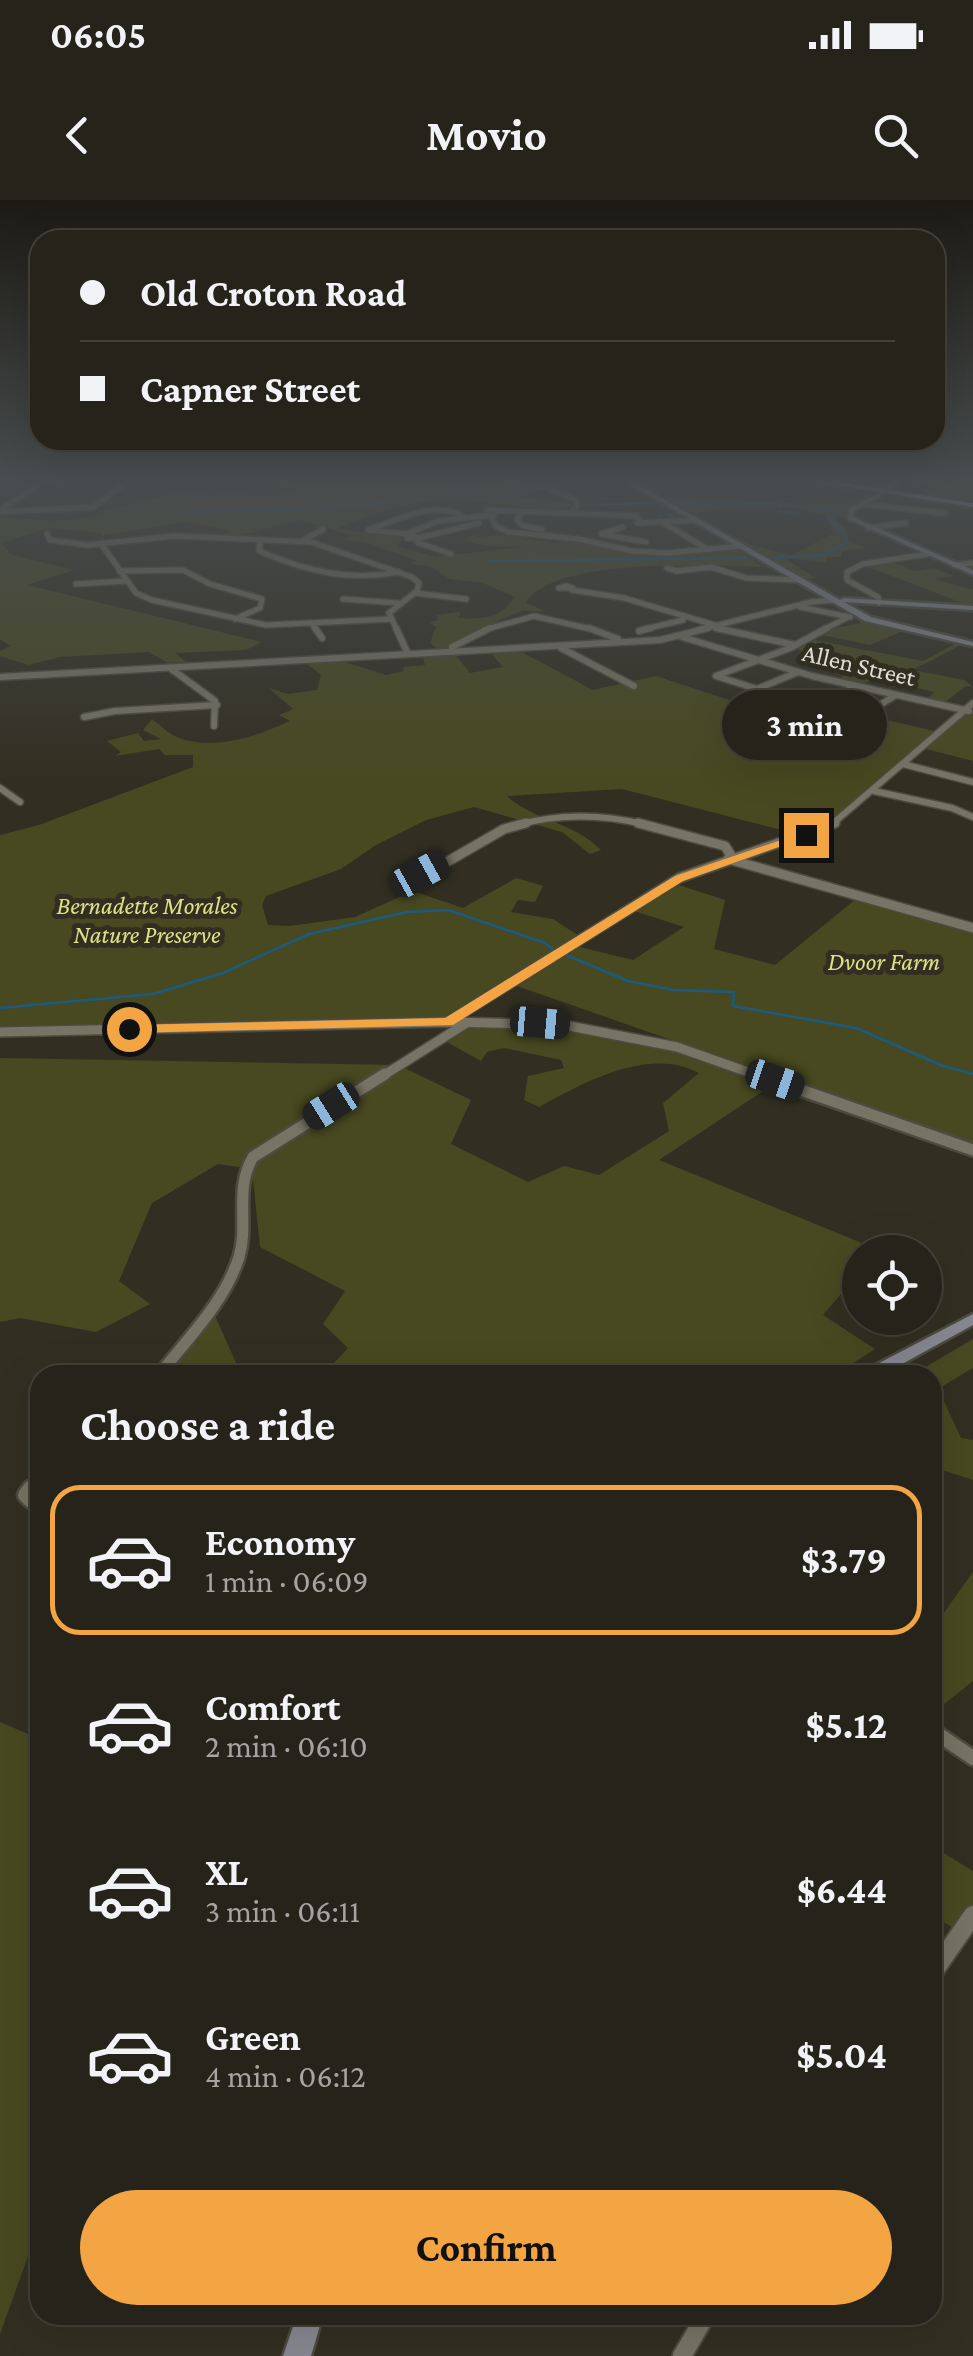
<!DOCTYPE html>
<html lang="en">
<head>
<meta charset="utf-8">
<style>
	body { margin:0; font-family:"Crimson Pro",serif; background:#2e2b23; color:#f1f3f6; height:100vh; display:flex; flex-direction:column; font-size:38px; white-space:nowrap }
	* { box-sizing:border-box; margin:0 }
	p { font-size:32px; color:#a4a4a2 }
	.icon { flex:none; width:55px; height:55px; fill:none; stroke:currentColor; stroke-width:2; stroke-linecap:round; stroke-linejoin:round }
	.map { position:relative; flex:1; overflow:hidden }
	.drawer { position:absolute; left:30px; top:1165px; width:912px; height:960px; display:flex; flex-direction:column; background:#26231a; border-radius:30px; box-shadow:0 10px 40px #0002,0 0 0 2px #424039 }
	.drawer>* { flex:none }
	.guide { position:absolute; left:30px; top:30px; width:915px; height:220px; border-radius:30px; box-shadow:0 10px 40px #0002,0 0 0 2px #424039; display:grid; align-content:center; height:220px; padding:0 50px; background:#26231a }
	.fabs { position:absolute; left:842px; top:1035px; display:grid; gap:20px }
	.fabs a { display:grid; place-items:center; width:100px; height:100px; border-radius:50%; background:#26231a; box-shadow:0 10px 40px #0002,0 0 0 2px #424039; font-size:50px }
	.end { position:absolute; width:45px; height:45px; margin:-22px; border:12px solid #f3a443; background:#111; box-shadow:0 0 0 5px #111 }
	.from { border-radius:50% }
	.bubble { position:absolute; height:70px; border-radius:35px; background:#26231a; box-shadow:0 10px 40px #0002,0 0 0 2px #424039; font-size:32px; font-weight:700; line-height:70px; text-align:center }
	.car { position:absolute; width:30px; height:60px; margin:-30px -15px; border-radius:12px; box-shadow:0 0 8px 2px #0007; background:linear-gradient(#222 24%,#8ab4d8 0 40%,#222 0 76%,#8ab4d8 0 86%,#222 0) }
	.guide b { display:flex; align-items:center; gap:35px; height:95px; font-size:38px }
	.guide b+b { border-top:2px solid #424039 }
	.guide i { width:25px; height:25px; background:#f1f3f6 }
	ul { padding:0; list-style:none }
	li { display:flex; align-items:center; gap:30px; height:150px; margin:0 20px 15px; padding:0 30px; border:5px solid transparent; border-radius:30px }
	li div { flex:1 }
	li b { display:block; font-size:38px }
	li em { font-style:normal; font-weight:700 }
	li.on { border-color:#f3a443 }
	li>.icon { width:90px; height:90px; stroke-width:1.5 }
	h2 { padding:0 50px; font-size:45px; line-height:120px }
	.primary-button { display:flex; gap:20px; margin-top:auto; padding:20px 50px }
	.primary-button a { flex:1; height:115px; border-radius:60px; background:#f3a443; color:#111; font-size:40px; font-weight:700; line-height:115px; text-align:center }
	.status { display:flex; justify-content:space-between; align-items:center; height:70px; padding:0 50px; background:#26231a; direction:ltr }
	.status svg { height:28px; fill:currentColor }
	header { display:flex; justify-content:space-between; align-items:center; height:130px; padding:0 50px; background:#26231a; font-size:45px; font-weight:700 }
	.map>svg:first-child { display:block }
	.green { fill:#484920 }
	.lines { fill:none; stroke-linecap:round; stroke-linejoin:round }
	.stream { stroke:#1a5c81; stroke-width:2.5 }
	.street-far5-casing { stroke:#4d4b40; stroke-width:8 }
	.street-far4-casing { stroke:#4d4b40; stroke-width:9 }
	.street-far3-casing { stroke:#4d4b40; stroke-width:12 }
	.street-far2-casing { stroke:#4d4b40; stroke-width:16 }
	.street-far1-casing { stroke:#4d4b40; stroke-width:19 }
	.street-casing { stroke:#4d4b40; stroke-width:22 }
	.secondary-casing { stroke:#4d4b40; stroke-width:5 }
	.highway-casing { stroke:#4d4b40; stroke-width:5 }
	.street-far5 { stroke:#777465; stroke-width:5 }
	.street-far4 { stroke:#777465; stroke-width:6 }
	.street-far3 { stroke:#777465; stroke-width:9 }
	.street-far2 { stroke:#777465; stroke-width:11 }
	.street-far1 { stroke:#777465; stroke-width:14 }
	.street { stroke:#777465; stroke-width:18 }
	.secondary { fill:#868790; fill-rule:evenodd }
	.highway { fill:#aab3f3; fill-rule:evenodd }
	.route { fill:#f3a443 }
	.labels { text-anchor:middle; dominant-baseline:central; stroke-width:10; stroke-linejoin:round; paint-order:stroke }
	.far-street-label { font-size:25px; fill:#e0ded6; stroke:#322f22 }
	.far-park-label { font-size:25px; font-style:italic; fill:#dee284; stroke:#322f22 }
</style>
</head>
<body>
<div class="status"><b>06:05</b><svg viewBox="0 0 49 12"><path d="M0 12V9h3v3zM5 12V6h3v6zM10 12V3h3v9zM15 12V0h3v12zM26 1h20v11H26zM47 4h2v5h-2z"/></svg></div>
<header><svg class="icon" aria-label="back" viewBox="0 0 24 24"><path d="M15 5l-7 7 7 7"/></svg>Movio<svg class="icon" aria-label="search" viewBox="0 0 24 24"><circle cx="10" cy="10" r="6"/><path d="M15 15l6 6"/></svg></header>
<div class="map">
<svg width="973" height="2156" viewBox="0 0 973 2156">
	<rect width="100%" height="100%" fill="#322f22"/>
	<!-- green -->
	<g class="green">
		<path d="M281,278L407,281L502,278L496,281L528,288L530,292L521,297L572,305C548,315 498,303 472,300C427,295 376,312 336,329L395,336L403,339L396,346L436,357L521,347L485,346L460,339H469L466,337L478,335L474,339C504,330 526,341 558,343L561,339L659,355L735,349L763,367C715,365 550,357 526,403L545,411H522L502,419L450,448L438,449L430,443L436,427L429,422L439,420L436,415L460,412L459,418C484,420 501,418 515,397L483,383L450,379L430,366L410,364L416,360L364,342L343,340L354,336L300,320L226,339L229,330L182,322L102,336V333L49,328L1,343L12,355L74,370L27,385L262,442L246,450L175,453L186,462L168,463L149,452L60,457L28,465L0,456V451L10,446L0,439V316L54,321L78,319L179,291L211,294L230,290L266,297L300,290L268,282Z"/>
		<polygon points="973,278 973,304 921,296 936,284 904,279"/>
		<polygon points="860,291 875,294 847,311 847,318 834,318 848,330 847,340 865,348 842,351 841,357 827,357 827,363 783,357 815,378 805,379 744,343 792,355 834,333 824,315 796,308 726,308 694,314 664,298 844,305 868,295"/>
		<polygon points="889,361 915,371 934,368 954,376 934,379 973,390 973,407 863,365"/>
		<polygon points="858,419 903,431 870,445 822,435 814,440 923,461 953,445 953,441 963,444 913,470 964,480 973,487 966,486 944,503 927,499 934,492 877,479 859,485 838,480 843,476 834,473 856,469 853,461 821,451 810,456 794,447 831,429 861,423"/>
		<path d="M518,450L593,490L656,476L757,509L797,499L934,531L836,616L797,634L622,589L507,596C535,621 576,623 601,650L590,654L562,632L474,607L426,620L376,645L341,669L266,696L262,705L268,725L290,726L355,717L413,691L463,708L516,678L543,686L535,702L518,700L511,712L553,719L579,736L520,773L465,819L0,829V635L39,625L193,567V555H165L159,549L115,556L121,552L107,541L138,533L144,541L161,539L143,530L152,519C160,525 170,535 179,538C216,551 257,536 290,521L279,515L293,509L269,488L287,494L317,490L321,475L306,463L342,461L386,475L404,471L403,467L425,465L423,457L455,454L470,473L503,467L490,452Z"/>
		<polygon points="965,513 973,513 973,561 926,549"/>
		<polygon points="679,685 725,700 714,749 775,765 856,699 973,731 973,945 514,785 576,746 633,760 684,727 634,711"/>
		<path d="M543,827L648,839L777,882L659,960L879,1050L860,1052V1072L823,1115L875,1149L835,1175H323L348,1148L323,1124L345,1091L260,1047L252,969L218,964L152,1003L119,1081L150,1104L96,1132L20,1118L0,1122V858L398,865L471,900L451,944L528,982L564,966L599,975L669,931L663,903L699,873C650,846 584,882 539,907L524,900L528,876L564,868L561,860L504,848L487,852L481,861L445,841L468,828Z"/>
		<polygon points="212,1109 240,1172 254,1175 167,1175"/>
		<polygon points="973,1139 973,1168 938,1189 961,1238 973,1240 973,1280 933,1267 932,1175 912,1175"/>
		<polygon points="973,1372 973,1481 933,1513 933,1428"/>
		<polygon points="0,1522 40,1539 40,2023 0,2134"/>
		<polygon points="932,1646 973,1671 973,1722 962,1734 933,1715"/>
	</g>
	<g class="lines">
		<!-- stream -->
		<g class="stream">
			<polyline points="318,282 346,283"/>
			<polyline points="874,287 892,278"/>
			<polyline points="932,295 973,300"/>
			<polyline points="671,303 775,304 834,311"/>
			<polyline points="582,305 656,303"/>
			<polyline points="779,311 798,314"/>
			<polyline points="186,312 332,308 472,293 570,305"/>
			<polyline points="666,314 677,318"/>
			<polyline points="658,317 662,316"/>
			<polyline points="769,358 824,355 847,342 845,334 828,317 869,297 864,292"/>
			<polyline points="487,361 747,358"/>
			<polyline points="566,755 628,781 673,790 734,792 733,806 856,828 943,866 973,874"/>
			<polyline points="0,808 153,794 223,773 309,734 407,712 448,710 545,743 555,751"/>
		</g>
		<defs>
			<g id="street-far5">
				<polyline points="503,280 543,287 575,299 578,305 572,312"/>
				<polyline points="864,304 934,312"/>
				<polyline points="0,310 49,278"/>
				<polyline points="0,312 94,307 132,278"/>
				<polygon points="936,312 945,313 934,313"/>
				<polyline points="520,315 517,320 523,326 542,329"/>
				<polyline points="637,323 697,320"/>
				<polyline points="642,323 636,316 487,310 496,326 508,332 579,339 632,351 668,353 742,346"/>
				<polyline points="664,323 707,349"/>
				<polyline points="623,327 601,334 646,342"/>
				<polyline points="868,328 906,323"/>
				<polyline points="47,334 50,340 87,345 175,336 311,342 412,377 419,383 417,391 389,413 397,430"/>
				<polyline points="407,334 438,321 494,315"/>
				<polygon points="407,334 419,338 407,338"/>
				<path d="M407,334L368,330C398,320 435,299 464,317"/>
				<polyline points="419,338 479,323"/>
				<path d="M260,341L259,350L264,353C309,372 350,381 399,372"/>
				<polyline points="303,341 323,329"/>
				<polyline points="417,342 451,354"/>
				<polyline points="102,345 136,393 152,400 266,425 392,419"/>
				<polyline points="954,365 973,363"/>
				<polyline points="667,368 677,371 711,367 746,378 798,380"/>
				<polyline points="119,371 183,370 210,384 262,399 260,408 235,419"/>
				<polyline points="76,384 126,381"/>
				<polygon points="566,386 573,388 559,388"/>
				<polyline points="572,390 624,398 718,426"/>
				<polyline points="414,393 466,399"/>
				<polyline points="343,399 398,403"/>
				<polyline points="879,403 878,397 847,380 847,372 863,364 928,354"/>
				<polyline points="800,407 850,417"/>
				<polyline points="312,424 317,430"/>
				<polyline points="716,428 727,430"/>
				<polyline points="484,430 534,416 595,430"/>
				<polyline points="641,430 683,420"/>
				<polyline points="698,430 811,402 835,400"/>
				<polyline points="823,430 848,417"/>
			</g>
			<g id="street-far4">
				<polyline points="315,428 322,438"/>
				<polyline points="396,428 408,454"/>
				<polyline points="589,428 618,439"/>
				<polyline points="716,428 795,445"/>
				<polyline points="639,431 651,428"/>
				<polyline points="682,437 812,476 969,511"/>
				<polyline points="561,448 634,486"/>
				<polyline points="452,451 452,447 490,428"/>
				<polyline points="170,468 215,501 214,526"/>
				<polyline points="798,472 757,489 716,476 790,448 827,428"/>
				<polyline points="0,477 660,440 708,428"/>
				<polyline points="855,486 825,503 870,511 896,495"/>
				<polyline points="84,517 115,511 217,505"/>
				<polyline points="903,564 973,582"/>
				<polyline points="0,588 20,602"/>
				<polyline points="874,591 952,608 973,617"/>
				<path d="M517,625C561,613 603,614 647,625"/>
				<polyline points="831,625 973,503"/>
			</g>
			<g id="street-far3">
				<polyline points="638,623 725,646 732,657"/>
				<polyline points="728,659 973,728"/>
				<polyline points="407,685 504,629 526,623"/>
				<polyline points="448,822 679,678 835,623"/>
				<polyline points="0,832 448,822 564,825 677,847 762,877"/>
				<polyline points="381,877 465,824"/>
			</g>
			<g id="street-far2">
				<polyline points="755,874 973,950"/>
				<path d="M159,1175C187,1139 225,1102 239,1057C249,1024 234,989 253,957L385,874"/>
			</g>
			<g id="street-far1">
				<polyline points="40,1285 30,1288 25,1295 31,1301 40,1301"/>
				<polyline points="932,1530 973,1558"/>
			</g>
			<g id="street">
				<polyline points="932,1774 973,1715"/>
				<polyline points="682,2156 706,2115"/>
			</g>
			<g id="secondary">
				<polygon points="619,278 627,278 840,400 844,398 973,406 973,410 844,402 871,417 973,442 973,446 865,421"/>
				<path d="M899,278H906C896,287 885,293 873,289L889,285Z"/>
				<polygon points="882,291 887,292 854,311 853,317 973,370 973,375 848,319 849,309"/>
				<polygon points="973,1114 973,1125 882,1175 862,1175 864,1171"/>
				<polygon points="297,2115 323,2115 311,2156 283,2156"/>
			</g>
			<polygon id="highway" points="792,278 812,278 973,303 973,307"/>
		</defs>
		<!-- street-far5 casing -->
		<use href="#street-far5" class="street-far5-casing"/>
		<!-- street-far4 casing -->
		<use href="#street-far4" class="street-far4-casing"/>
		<!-- street-far3 casing -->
		<use href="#street-far3" class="street-far3-casing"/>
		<!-- street-far2 casing -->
		<use href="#street-far2" class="street-far2-casing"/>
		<!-- street-far1 casing -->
		<use href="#street-far1" class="street-far1-casing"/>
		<!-- street casing -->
		<use href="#street" class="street-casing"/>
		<!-- secondary casing -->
		<use href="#secondary" class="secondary-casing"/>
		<!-- highway casing -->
		<use href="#highway" class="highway-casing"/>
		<!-- street-far5 -->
		<use href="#street-far5" class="street-far5"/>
		<!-- street-far4 -->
		<use href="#street-far4" class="street-far4"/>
		<!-- street-far3 -->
		<use href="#street-far3" class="street-far3"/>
		<!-- street-far2 -->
		<use href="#street-far2" class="street-far2"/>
		<!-- street-far1 -->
		<use href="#street-far1" class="street-far1"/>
		<!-- street -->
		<use href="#street" class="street"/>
		<!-- secondary -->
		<use href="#secondary" class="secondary"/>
		<!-- highway -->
		<use href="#highway" class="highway"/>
	</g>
	<!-- sky -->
	<linearGradient id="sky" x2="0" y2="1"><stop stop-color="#1c1a13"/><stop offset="0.48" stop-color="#494d4f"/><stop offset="1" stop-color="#494d4f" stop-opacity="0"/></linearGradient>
	<rect width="973" height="580" fill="url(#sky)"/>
	<!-- route -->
	<polygon class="route" points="802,633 812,635 683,681 453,825 129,833 122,829 129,825 445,818 675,676"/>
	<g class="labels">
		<!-- far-street labels -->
		<g class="far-street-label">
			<text transform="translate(859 465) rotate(13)">Allen Street</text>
		</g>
		<!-- far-park labels -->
		<g class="far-park-label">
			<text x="147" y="705">Bernadette Morales<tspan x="147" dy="29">Nature Preserve</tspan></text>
			<text x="884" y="761">Dvoor Farm</text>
		</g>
	</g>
</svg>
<div class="fabs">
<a><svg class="icon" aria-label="locate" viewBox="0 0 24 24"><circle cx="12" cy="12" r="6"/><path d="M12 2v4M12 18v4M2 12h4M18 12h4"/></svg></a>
</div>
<i class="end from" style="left:129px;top:829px"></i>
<i class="end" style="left:806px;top:635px"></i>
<div class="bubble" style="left:722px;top:490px;width:165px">3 min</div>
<i class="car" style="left:420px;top:674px;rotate:61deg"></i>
<i class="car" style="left:540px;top:823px;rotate:95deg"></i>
<i class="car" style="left:775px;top:880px;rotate:109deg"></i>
<i class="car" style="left:331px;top:906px;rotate:238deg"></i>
<div class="guide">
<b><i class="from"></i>Old Croton Road</b>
<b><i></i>Capner Street</b>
</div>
<section class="drawer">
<h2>Choose a ride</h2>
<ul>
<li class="on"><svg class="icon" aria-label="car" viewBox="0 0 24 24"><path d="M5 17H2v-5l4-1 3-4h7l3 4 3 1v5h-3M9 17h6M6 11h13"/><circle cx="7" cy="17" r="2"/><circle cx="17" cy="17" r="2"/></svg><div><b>Economy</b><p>1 min · 06:09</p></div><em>$3.79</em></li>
<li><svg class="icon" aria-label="car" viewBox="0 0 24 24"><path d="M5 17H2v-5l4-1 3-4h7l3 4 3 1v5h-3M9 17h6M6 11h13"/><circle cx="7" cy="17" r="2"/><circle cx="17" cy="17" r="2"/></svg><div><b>Comfort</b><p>2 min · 06:10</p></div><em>$5.12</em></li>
<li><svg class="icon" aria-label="car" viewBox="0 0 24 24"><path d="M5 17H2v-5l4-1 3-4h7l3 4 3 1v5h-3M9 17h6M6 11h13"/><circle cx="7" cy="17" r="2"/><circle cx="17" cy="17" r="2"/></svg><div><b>XL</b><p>3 min · 06:11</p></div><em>$6.44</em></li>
<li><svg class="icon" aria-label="car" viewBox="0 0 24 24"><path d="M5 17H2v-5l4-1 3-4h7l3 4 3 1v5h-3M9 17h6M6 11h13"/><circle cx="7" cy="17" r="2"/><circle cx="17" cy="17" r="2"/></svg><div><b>Green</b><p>4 min · 06:12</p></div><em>$5.04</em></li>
</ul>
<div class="primary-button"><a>Confirm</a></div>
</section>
</div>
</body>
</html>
